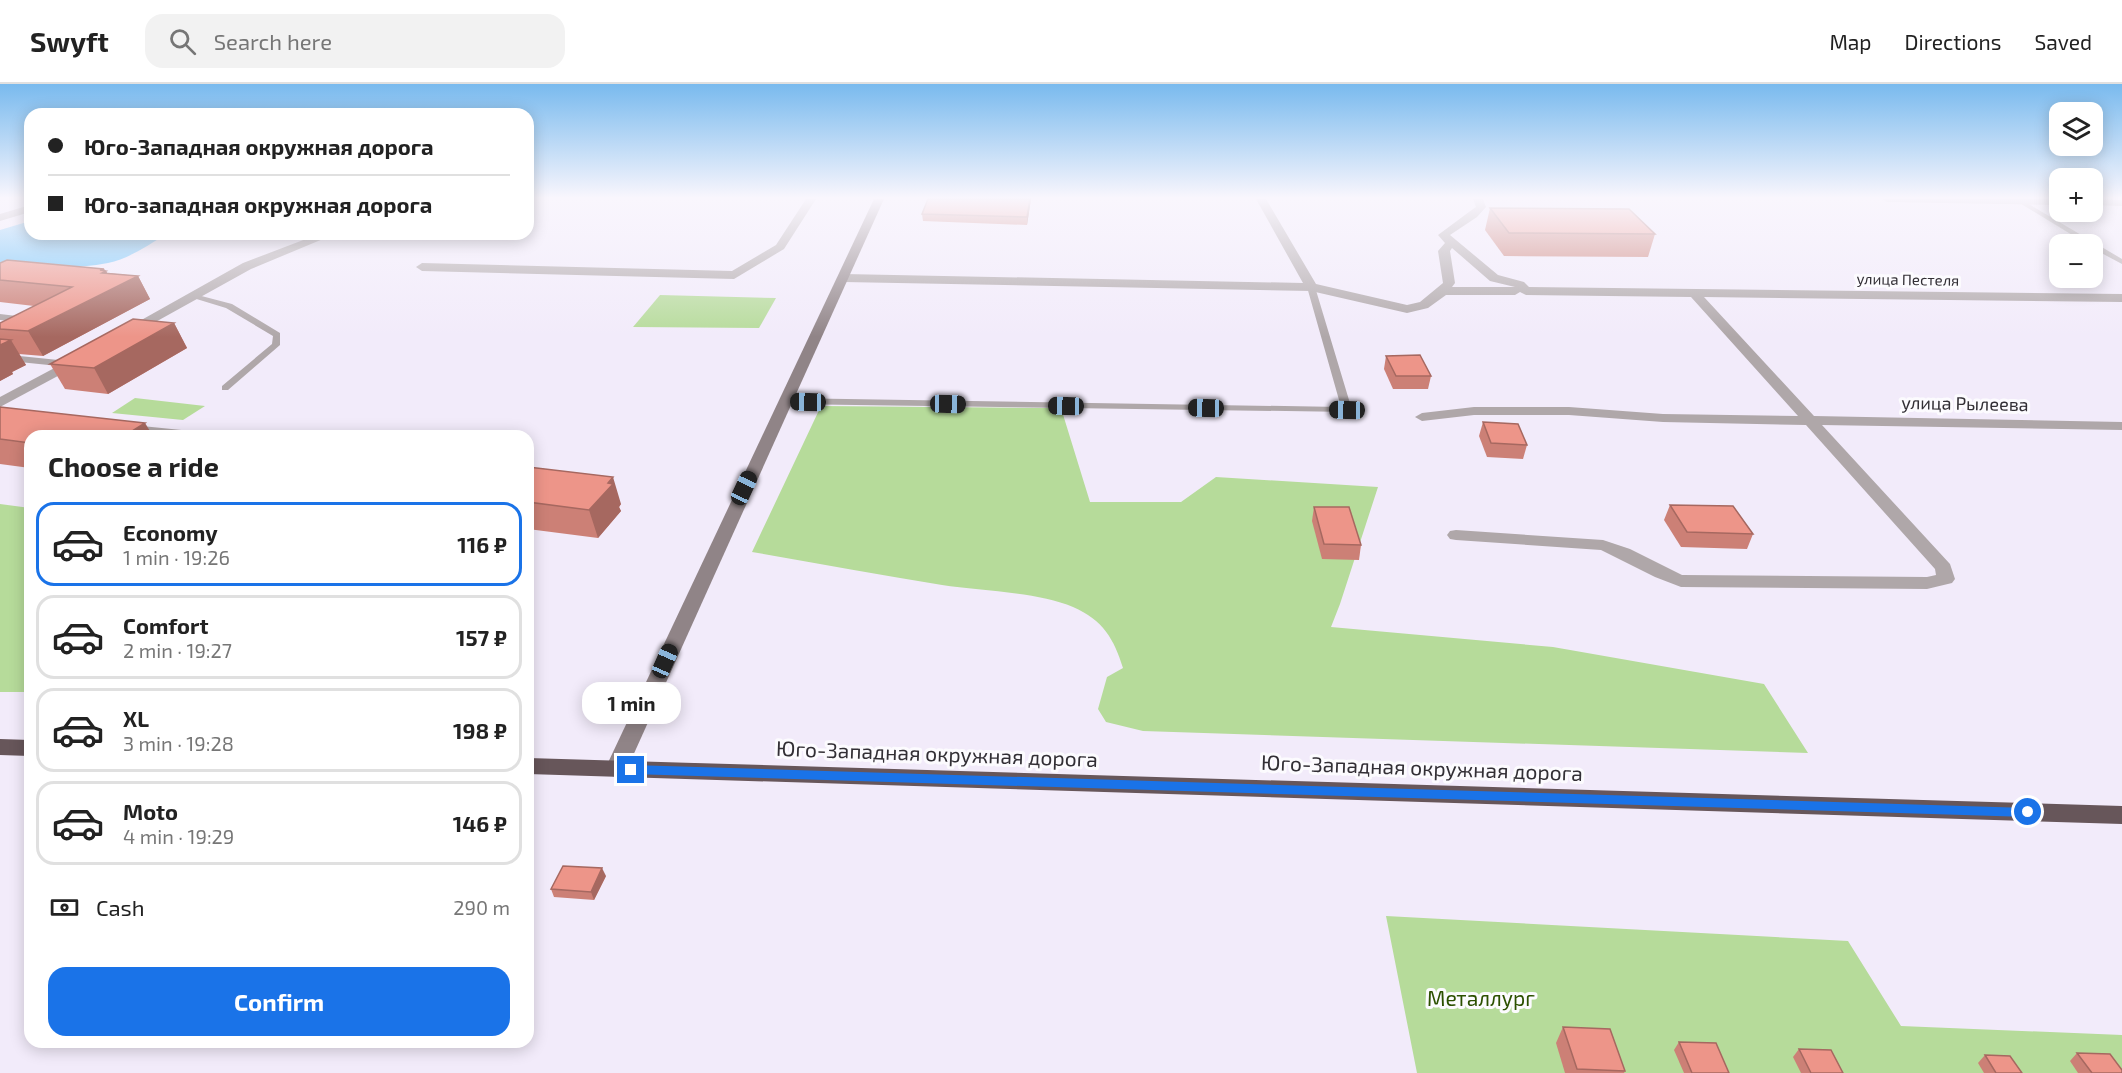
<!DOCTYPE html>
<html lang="en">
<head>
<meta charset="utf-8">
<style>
	body { margin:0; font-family:"Exo 2",sans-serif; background:#f2f2f2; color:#222; height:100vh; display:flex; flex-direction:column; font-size:22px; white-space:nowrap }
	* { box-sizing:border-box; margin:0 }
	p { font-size:20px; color:#767676 }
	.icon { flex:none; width:33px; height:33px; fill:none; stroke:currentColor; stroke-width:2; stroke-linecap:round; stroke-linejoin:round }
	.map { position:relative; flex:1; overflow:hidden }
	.panel { position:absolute; left:24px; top:346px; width:510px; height:618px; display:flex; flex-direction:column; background:#fff; border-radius:18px; box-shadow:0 3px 15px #0003 }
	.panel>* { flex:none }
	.top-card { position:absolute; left:24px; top:24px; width:510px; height:132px; border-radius:18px; box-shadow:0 3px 15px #0003; display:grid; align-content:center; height:132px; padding:0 24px; background:#fff }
	.fabs { position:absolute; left:2049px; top:18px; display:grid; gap:12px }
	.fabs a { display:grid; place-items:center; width:54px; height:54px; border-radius:12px; background:#fff; box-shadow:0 3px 15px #0003; font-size:30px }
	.end { position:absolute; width:27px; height:27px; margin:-14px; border:8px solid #1a73e8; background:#fff; box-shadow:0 0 0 3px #fff }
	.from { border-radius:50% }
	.bubble { position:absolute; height:42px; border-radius:18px; background:#fff; box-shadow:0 3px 15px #0003; font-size:20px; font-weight:700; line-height:42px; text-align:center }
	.car { position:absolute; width:18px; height:36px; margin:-18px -9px; border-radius:8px; box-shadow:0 0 4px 2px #0007; background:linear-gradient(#222 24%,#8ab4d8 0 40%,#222 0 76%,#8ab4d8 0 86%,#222 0) }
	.top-card b { display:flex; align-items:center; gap:21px; height:57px; font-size:22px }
	.top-card b+b { border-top:2px solid #e0e0e0 }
	.top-card i { width:15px; height:15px; background:#222 }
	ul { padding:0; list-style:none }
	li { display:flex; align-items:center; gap:18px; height:84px; margin:0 12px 9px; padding:0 12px; border:3px solid #e0e0e0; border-radius:18px }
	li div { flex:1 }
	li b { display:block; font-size:22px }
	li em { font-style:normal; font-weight:700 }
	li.current { border-color:#1a73e8 }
	li>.icon { width:54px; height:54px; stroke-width:1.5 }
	h2 { padding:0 24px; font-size:27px; line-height:72px }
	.pay { display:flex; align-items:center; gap:15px; height:66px; padding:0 24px; font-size:22px }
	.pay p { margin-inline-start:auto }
	.cta { display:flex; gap:12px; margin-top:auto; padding:12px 24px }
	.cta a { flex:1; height:69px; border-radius:18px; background:#1a73e8; color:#fff; font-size:24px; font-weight:700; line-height:69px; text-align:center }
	header { display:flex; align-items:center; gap:36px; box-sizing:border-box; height:84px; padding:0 30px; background:#fff; border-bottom:2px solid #e0e0e0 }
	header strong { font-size:28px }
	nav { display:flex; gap:33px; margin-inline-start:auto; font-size:21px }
	.search { width:420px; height:54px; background:#f2f2f2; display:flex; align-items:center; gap:15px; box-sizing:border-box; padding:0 21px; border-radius:18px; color:#767676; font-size:22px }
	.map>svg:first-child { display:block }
	.green { fill:#b6db9a }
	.water { fill:#72c4f8 }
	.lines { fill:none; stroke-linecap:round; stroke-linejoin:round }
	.lane { fill:#afa7a9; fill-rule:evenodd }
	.street { fill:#afa7a9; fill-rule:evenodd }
	.secondary { fill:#908487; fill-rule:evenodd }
	.highway { fill:#67565a; fill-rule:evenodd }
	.wall { fill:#cc8076 }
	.shaded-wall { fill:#a66860 }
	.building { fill:#ed9589; stroke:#a66860; stroke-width:1.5 }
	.route { fill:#1a73e8 }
	.labels { text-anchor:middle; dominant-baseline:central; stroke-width:6; stroke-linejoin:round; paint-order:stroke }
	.far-street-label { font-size:15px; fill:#322f35; stroke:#fcfbfe }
	.street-label { font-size:18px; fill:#322f35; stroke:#fcfbfe }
	.near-street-label { font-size:21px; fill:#322f35; stroke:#fcfbfe }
	.near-park-label { font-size:21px; fill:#2c5000; stroke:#fcfbfe }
</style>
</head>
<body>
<header>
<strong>Swyft</strong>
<div class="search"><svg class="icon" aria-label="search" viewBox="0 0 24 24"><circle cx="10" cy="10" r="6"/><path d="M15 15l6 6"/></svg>Search here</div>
<nav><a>Map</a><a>Directions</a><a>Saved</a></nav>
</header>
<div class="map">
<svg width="2122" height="989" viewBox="0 0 2122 989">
	<rect width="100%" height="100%" fill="#f2ebfa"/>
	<!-- green -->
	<g class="green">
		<polygon points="660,211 776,214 759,244 633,243"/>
		<polygon points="135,314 205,322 183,336 112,329"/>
		<path d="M821,322L1061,324L1090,418H1181L1216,393L1378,403L1340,520L1331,543L1553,563L1764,600L1808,669L1143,647L1106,638L1098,625L1107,593L1123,584C1114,555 1103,536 1073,523C1038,508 981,507 942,501C879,491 816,479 752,468Z"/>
		<polygon points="0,420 30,424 30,608 0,608"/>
		<polygon points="1386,832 1848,857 1901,942 2122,951 2122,989 1417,989"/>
	</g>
	<!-- water -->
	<path class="water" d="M30,137V150H166C149,161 128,175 108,179C73,186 35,182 0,181V146Z"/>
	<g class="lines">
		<!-- lane -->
		<g class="lane">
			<polygon points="2018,116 2022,116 2122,175 2122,180 2092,164 2092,160 2087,160 2018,118"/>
			<polygon points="1308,201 1315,203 1352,326 1350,328 784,320 779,317 784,314 1341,323 1307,203"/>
			<polygon points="190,209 232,220 280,249 280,261 228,306 222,306 222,302 272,260 273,252 226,224 190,213"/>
			<polygon points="0,230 25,233 29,236 25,239 0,236"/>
			<polygon points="0,270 68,277 73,280 68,283 0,276"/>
			<polygon points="132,341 211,349 216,352 186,352 128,346 127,344"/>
		</g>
		<!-- street -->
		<g class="street">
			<polygon points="806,115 816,115 784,165 734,195 422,187 416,183 422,179 732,187 776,161"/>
			<path d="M1256,115H1266L1316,200L1407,221L1420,218L1443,199L1438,167L1445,159L1438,151L1473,125L1476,123L1473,115H1483L1486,123L1477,133L1450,151L1498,191L1524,198L1529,203L2122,210V218L1704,213L1814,332L2122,338V346L1822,341L1950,480L1955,495L1952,499L1927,505L1681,503L1655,493L1601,466L1456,456L1450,455L1447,451L1450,447L1456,446L1603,456L1630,465L1682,491L1927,493L1936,491L1935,485L1806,341L1663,338L1569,331H1474L1422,337L1415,333L1422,329L1474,323H1569L1663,330L1798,332L1691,213L1526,211L1520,208L1515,211H1446L1428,224L1407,229L1311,207L844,198L838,194L844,190L1303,199ZM1452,164L1490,197L1515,203H1452L1455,199L1450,167Z"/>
			<polygon points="1882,115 2060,115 2060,121 1887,118"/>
			<polygon points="2092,115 2122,116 2122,122 2092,121"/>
			<polygon points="30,121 30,128 0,137 0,130"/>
			<polygon points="319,150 335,150 251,185 132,251 122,251 120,248 243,179"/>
			<polygon points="77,272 82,273 84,276 82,279 0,323 0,313"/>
		</g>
		<!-- secondary -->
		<polygon class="secondary" points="874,115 884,115 627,685 624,691 616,693 608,691 605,685"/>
		<!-- highway -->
		<g class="highway">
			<polygon points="0,655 30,656 30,672 0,671"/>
			<polygon points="528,674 2122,722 2122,740 528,690"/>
		</g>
	</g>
	<!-- wall -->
	<g class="wall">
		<polygon points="928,115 1031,115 1027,141 923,137 922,130"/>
		<polygon points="1490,124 1655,150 1648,173 1504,172 1485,146"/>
		<polygon points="0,179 104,185 107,189 138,192 150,215 43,272 19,270 26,281 12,288 13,290 0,297 0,239 34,222 0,218"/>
		<polygon points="174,239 187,264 108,310 65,305 50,280"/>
		<polygon points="1386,272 1431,292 1428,305 1393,305 1384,285"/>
		<polygon points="0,323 30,352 30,384 0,380"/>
		<polygon points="1483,338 1527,361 1523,375 1487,373 1479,352"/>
		<polygon points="528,383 621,420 619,423 621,427 598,454 528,445"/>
		<polygon points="1670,421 1753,450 1747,465 1681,463 1664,436"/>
		<polygon points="1314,423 1361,461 1359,476 1322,475 1312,437"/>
		<polygon points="606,792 594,816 554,813 551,805"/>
		<polygon points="1563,943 1625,987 1624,989 1565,989 1556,959"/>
		<polygon points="1679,958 1729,989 1684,989 1674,966"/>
		<polygon points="1799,965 1843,989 1801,989 1793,973"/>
		<polygon points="2077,969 2122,989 2078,989 2070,977"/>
		<polygon points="1985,971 2022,989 1984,989 1978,979"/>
	</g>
	<!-- shaded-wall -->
	<g class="shaded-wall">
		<polygon points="1030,115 1031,115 1027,141 1027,133"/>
		<polygon points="104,185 105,187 106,187 115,204 138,192 150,215 43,272 28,247 100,186"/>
		<polygon points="174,239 187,264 108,310 94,284"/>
		<polygon points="11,256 26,281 12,288 13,290 0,297 0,261"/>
		<polygon points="145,339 153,352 128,352 129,349"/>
		<polygon points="613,393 621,420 619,423 621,427 598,454 589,426"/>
		<polygon points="602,784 606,792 594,816 591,808"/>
	</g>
	<!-- building -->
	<g class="building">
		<polygon points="928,115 1030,115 1027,133 922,130"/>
		<polygon points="1490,124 1629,125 1655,150 1509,149"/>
		<polygon points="7,176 104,185 100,186 106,187 102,189 138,192 28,247 0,245 0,239 72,203 0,196 0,179"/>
		<polygon points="133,235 174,239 94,284 50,280"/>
		<polygon points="0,255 11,256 0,261"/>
		<polygon points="1420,271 1431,292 1396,292 1386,272"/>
		<polygon points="0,323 145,339 129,349 133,349 128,352 30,352 30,359 0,355"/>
		<polygon points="1483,338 1518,340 1527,361 1491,359"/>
		<polygon points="235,350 262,352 231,352"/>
		<polygon points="528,383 613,393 608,399 613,400 589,426 528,418"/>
		<polygon points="1670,421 1733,422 1753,450 1687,448"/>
		<polygon points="1314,423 1349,423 1361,461 1324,460"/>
		<polygon points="563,782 602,784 591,808 551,805"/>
		<polygon points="1563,943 1610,945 1625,987 1577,985"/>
		<polygon points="1679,958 1716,959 1729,989 1692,989"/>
		<polygon points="1799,965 1831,966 1843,989 1811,989"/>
		<polygon points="2077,969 2110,970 2122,986 2122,989 2092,989"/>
		<polygon points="1985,971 2010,972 2022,989 1996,989"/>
	</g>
	<!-- sky -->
	<linearGradient id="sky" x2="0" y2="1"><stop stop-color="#79baee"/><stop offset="0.45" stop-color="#f9f6fd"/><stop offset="1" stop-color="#f9f6fd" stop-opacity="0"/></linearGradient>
	<rect width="2122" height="253" fill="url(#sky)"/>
	<!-- route -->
	<polygon class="route" points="631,681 2028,724 2034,728 2028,733 631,690 625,686"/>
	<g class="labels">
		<!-- far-street labels -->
		<g class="far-street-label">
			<text transform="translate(1908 195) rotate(1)">улица Пестеля</text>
		</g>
		<!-- street labels -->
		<g class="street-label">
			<text transform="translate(1965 319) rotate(1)">улица Рылеева</text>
		</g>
		<!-- near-street labels -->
		<g class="near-street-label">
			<text transform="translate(937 669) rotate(2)">Юго-Западная окружная дорога</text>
			<text transform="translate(1422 683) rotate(2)">Юго-Западная окружная дорога</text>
		</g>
		<!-- near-park labels -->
		<g class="near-park-label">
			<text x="1481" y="913">Металлург</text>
		</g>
	</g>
</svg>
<div class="fabs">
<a><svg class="icon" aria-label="layers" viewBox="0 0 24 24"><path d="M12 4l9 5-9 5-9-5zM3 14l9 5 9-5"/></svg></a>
<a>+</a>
<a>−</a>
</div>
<i class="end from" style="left:2028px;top:728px"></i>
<i class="end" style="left:631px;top:686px"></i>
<div class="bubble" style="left:582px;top:598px;width:99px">1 min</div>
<i class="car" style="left:808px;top:318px;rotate:271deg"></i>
<i class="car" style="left:948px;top:320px;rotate:91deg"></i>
<i class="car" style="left:1066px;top:322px;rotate:271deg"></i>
<i class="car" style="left:1206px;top:324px;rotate:271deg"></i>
<i class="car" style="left:1347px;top:326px;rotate:271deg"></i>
<i class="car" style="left:744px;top:404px;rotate:25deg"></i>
<i class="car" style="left:665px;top:577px;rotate:24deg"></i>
<div class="top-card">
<b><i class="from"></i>Юго-Западная окружная дорога</b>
<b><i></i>Юго-западная окружная дорога</b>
</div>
<section class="panel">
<h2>Choose a ride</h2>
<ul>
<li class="current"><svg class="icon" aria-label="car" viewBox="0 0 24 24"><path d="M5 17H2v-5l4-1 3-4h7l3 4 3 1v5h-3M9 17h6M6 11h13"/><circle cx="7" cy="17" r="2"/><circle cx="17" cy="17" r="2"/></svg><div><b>Economy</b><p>1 min · 19:26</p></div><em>116 ₽</em></li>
<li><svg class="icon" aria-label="car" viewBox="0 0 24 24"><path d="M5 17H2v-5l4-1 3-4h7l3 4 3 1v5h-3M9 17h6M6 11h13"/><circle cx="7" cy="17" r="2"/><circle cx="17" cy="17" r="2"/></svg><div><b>Comfort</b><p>2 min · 19:27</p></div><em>157 ₽</em></li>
<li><svg class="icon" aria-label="car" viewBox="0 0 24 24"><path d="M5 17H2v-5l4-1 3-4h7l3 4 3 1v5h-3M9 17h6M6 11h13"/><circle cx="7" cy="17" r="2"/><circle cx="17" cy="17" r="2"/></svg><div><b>XL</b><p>3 min · 19:28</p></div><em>198 ₽</em></li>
<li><svg class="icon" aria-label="car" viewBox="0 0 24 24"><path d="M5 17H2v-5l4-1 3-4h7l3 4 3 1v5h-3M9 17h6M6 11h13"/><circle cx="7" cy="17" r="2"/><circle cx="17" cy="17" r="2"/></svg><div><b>Moto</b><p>4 min · 19:29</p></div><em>146 ₽</em></li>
</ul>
<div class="pay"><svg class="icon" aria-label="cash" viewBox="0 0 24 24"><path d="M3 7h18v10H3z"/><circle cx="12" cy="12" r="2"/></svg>Cash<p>290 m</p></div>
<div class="cta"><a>Confirm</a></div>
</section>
</div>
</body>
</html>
